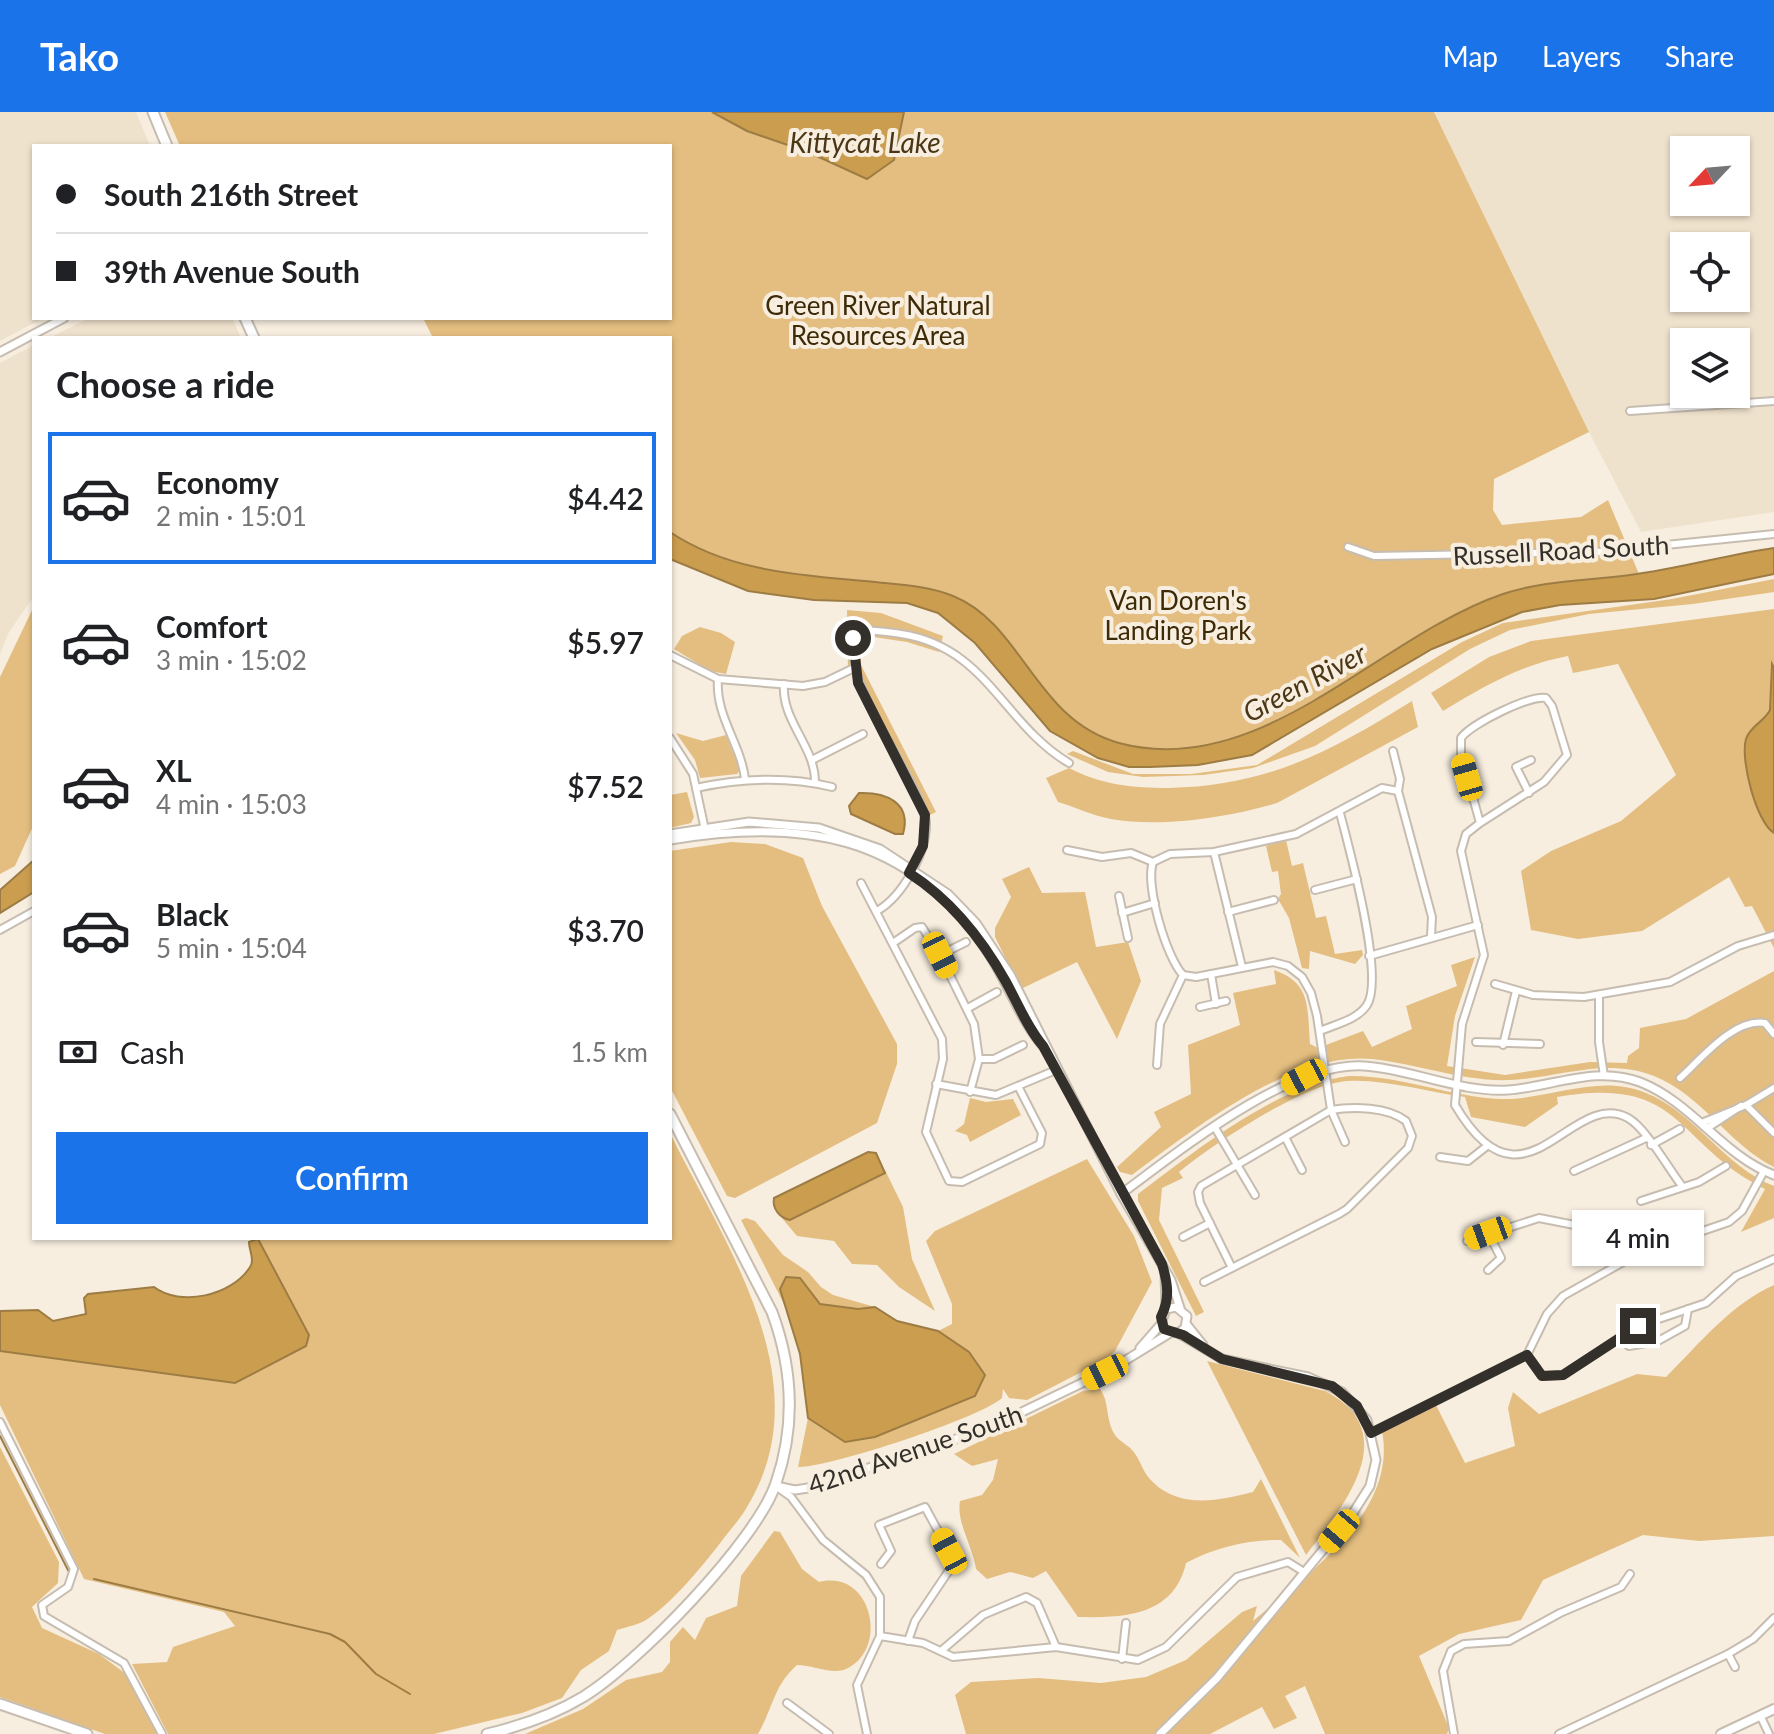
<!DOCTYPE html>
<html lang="en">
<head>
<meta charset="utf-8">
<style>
	body { margin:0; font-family:Lato,sans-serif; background:#f2f2f2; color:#202124; height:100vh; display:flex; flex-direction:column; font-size:30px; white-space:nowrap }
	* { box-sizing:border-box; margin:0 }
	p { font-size:26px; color:#757577 }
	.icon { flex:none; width:44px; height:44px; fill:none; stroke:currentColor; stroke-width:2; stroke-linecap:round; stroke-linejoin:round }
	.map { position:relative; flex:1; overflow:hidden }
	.side { position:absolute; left:32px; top:224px; width:640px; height:904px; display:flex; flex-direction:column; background:#fff; border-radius:0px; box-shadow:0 2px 6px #0004 }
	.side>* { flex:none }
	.hud { position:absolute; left:32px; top:32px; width:640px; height:176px; border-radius:0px; box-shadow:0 2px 6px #0004; display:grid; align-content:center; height:176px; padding:0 24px; background:#fff }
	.needle { width:52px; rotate:244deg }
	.fabs { position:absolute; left:1670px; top:24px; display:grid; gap:16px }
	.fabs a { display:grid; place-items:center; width:80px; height:80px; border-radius:0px; background:#fff; box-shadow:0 2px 6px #0004; font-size:40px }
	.end { position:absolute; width:36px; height:36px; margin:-18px; border:10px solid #332f2a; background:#fff; box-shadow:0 0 0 4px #fff }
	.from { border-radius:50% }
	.bubble { position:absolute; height:56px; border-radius:0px; background:#fff; box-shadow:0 2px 6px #0004; font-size:26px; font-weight:600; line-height:56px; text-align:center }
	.car { position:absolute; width:24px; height:48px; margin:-24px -12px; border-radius:10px; box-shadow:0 0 6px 2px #0007; background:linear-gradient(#f5c518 24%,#345 0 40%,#f5c518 0 76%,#345 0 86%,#f5c518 0) }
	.hud b { display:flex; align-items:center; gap:28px; height:76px; font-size:30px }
	.hud b+b { border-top:2px solid #e0e0e0 }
	.hud i { width:20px; height:20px; background:#202124 }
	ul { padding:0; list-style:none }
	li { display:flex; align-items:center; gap:24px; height:132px; margin:0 16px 12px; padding:0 8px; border:4px solid transparent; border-radius:0px }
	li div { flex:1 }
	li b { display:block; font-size:30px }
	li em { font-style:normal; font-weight:600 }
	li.current { border-color:#1a73e8 }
	li>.icon { width:72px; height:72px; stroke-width:1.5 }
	h2 { padding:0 24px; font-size:36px; line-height:96px }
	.pay { display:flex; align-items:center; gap:20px; height:88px; padding:0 24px; font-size:30px }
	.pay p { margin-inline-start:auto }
	.primary-button { display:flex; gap:16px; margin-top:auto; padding:16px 24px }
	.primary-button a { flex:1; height:92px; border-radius:0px; background:#1a73e8; color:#fff; font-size:32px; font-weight:600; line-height:92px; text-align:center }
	header { display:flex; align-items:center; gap:48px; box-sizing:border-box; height:112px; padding:0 40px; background:#1a73e8; color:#fff }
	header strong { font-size:38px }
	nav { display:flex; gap:44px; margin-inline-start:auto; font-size:28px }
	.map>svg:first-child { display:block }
	.built { fill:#efe2cd; fill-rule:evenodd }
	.green { fill:#e4be80 }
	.water { fill:#cb9d4f; stroke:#9d7c44; stroke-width:2 }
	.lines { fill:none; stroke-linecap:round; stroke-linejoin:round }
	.stream { stroke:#9d7c44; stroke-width:2 }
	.minor-casing { stroke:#c6bdb0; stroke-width:10 }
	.tertiary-casing { stroke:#c6bdb0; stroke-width:11 }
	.secondary-casing { stroke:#c6bdb0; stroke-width:12 }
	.primary-casing { stroke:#c6bdb0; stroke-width:13 }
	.minor { stroke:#fff; stroke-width:6 }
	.tertiary { stroke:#fff; stroke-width:7 }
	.secondary { stroke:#fff; stroke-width:8 }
	.primary { stroke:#fff; stroke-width:9 }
	.route { stroke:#332f2a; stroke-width:10 }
	.labels { text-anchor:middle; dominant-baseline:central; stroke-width:8; stroke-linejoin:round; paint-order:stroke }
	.park-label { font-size:26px; fill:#3d2a06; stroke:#f7eee0 }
	.street-label { font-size:26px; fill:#332f2a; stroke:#f7eee0 }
	.water-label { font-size:28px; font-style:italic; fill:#4b3715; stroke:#f7eee0 }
</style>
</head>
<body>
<header>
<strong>Tako</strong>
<nav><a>Map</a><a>Layers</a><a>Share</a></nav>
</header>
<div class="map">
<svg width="1774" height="1622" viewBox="0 0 1774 1622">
	<rect width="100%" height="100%" fill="#f7eee0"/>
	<!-- built -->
	<g class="built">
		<polygon points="0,0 136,0 150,34 34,34 34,206 43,206 0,229"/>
		<path d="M1434,0H1774V400L1641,420L1589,320ZM1684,38H1736V90H1684ZM1684,134H1736V186H1684ZM1684,230H1736V282H1684Z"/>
		<polygon points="89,206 232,206 241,226 49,226"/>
		<polygon points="34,233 34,484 9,520 0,542 0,251"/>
	</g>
	<!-- green -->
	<g class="green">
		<path d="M165,0H1434L1589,320L1494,367L1493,398L1502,413L1581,405L1608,388L1639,462C1578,471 1528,470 1469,496C1360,544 1237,677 1107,627C1035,599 1018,512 955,485C931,474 904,473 878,471C806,463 732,462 670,420V226H433L423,206H670V34H180Z"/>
		<polygon points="1774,467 1774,480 1693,492 1589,502 1510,518 1470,537 1315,634 1253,656 1203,663 1143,665 1108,660 1067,642 1073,639 1133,662 1191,662 1257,653 1462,530 1503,511 1672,487"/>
		<polygon points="34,494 34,712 15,754 0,762 0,565"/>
		<path d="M1774,497V836L1752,794L1745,795L1729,765L1642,819L1578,827L1531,818L1521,759L1551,739L1621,709L1676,663L1618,552L1573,561L1568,544C1520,553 1484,574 1443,599L1431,581L1489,545L1531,529Z"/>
		<polygon points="847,498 881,501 943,524 939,540 907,530 860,523 861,553 936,700 928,704 853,557 848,559"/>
		<polygon points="700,515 721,521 735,530 726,562 710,559 674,537 682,524"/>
		<path d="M1412,589L1418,615L1277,691C1230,705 1161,716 1111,707C1093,704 1075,695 1058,690L1046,666L1069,656C1102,673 1133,676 1169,676C1267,674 1330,640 1412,589Z"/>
		<polygon points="676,621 703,629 726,623 740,658 737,662 700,666 695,648"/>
		<polygon points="687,680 694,705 691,711 670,716 670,683"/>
		<polygon points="1286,728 1292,754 1303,751 1316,806 1326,804 1335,842 1362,838 1363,843 1355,852 1310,839 1309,857 1302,856 1289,806 1278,787 1281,782 1278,759 1272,760 1266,734"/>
		<polygon points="731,730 765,732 803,746 822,794 897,932 897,952 877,1011 735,1086 727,1084 670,975 670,739"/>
		<polygon points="1029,755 1042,781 1085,780 1096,835 1128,830 1141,869 1117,927 1077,850 1021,877 995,825 995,816 1011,785 1002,767"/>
		<path d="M1475,845L1455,904L1447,954L1505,963L1590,950L1627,951L1628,944L1639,936L1640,916L1686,907L1774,859V1055C1728,1032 1702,983 1654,964C1604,945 1560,966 1510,968C1464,970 1418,952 1372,947C1292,939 1194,1017 1132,1063L1120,1060L1117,1055L1161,1015L1154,1000L1191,982L1188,933L1240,913L1233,881L1276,872L1274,858C1312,871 1307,896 1310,932L1318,936L1363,919L1372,935L1412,917L1406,894L1457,874L1451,853Z"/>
		<path d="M1349,964C1400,963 1450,985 1501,987C1550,988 1598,961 1646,981C1696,1001 1723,1054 1774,1074V1106L1741,1120L1765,1077C1673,1031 1684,963 1557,985L1558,992L1525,1015L1471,1005L1465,985C1427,980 1385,967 1348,969C1305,971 1213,1032 1179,1060L1183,1066L1162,1076L1159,1108L1204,1200L1196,1204L1138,1089V1082C1194,1040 1278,972 1349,964Z"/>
		<polygon points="970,986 986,990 1013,987 1021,1003 970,1030 967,1023 955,1019 964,1012"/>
		<path d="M670,1021C725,1133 823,1270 747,1395C739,1409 727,1421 718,1434C699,1458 672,1491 646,1508C638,1513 626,1515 617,1518L609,1539L581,1558L562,1586L522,1601L434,1622H168L132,1552L167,1550L173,1535L235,1514L224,1500L84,1467L0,1293V1239L234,1271L306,1234L250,1126H670Z"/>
		<path d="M1087,1047L1134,1124L1152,1170L1115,1239L1107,1247L1027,1288L1009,1286L1003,1277L1002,1286C980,1306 828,1356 798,1355L808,1306L845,1330L975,1284L969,1240L938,1219L952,1212V1192L926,1129L935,1119Z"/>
		<polygon points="885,1058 903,1095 912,1147 935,1199 899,1175 877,1153 852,1152 834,1129 797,1124 781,1105 790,1108"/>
		<polygon points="746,1106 755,1109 783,1143 808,1160 821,1175 833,1183 875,1195 858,1197 820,1192 810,1180 780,1177 785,1194 741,1108"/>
		<path d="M1774,1173V1424L1699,1429L1643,1423L1543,1468L1521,1508L1459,1522L1419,1544L1449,1616L1447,1622H1325L1305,1574L1285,1584L1297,1606L1274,1617L1262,1595L1210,1622H966L955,1583L971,1570L1038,1566L1101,1571L1146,1565L1186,1548L1242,1500L1257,1494L1253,1509C1307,1462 1398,1401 1382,1319L1436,1293L1465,1351L1515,1334L1508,1296L1513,1280L1539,1302L1637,1262L1666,1265C1699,1232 1731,1192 1774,1173Z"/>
		<path d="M1207,1249L1325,1279C1406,1320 1342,1396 1306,1443Z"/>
		<path d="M1100,1277C1110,1291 1105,1307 1115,1323C1119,1329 1128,1333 1133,1339C1140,1347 1142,1358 1149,1366C1177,1398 1218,1389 1253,1380L1261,1367L1300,1446L1281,1428C1250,1427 1213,1436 1186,1451C1174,1504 1124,1506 1078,1505L1046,1459L1033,1466L1010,1460L987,1467L976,1457C973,1435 956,1410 960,1389L982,1383L993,1368L998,1347L972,1354L954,1342L1083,1279Z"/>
		<polygon points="0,1335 59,1450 58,1471 32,1495 42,1516 99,1542 126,1562 159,1622 105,1622 0,1585"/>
		<path d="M774,1419L780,1420L802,1457L819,1470C873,1457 889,1538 846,1557C832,1563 812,1553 797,1553C774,1573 773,1596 758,1622H525L583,1597L626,1568L662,1560L670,1550V1530L683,1515L695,1528L706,1506L737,1494L741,1464Z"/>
	</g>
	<!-- water -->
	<g class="water">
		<polygon points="712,0 904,0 894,48 867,67 808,40 747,19"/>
		<path d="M670,420C731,461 804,463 875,470C901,473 929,474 953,484C1023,512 1035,608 1119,631C1261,669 1379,524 1503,482C1545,468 1586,469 1630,463C1678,457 1726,443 1774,436V462L1654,487L1560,493L1522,500L1432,537L1252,643L1198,653L1150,655H1129L1098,646L1050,619L975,531L938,501L907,491L814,488L748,479L670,447Z"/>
		<path d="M1772,552L1774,556V721C1756,710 1740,647 1746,627C1750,614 1765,609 1770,598Z"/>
		<path d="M859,681C885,680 912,690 903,722H895L851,702L849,694Z"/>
		<polygon points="34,748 34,780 0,801 0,778"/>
		<path d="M868,1040L876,1041L885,1061L790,1108C780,1106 772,1097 774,1086Z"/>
		<path d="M258,1127L309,1223L306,1234L235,1271L0,1239V1199L38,1198L53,1209L86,1202L84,1186L88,1182L154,1175C180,1195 232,1184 250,1155C255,1148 249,1138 249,1130Z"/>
		<polygon points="786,1165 800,1166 820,1192 858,1197 875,1195 897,1209 938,1219 969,1240 985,1263 975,1284 875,1325 845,1330 808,1306 800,1242 780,1177"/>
	</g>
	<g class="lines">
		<!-- stream -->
		<g class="stream">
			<polyline points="0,1324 69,1460"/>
			<polyline points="94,1467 330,1522 345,1530 376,1562 410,1582"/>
		</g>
		<defs>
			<g id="minor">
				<polyline points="1630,299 1774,289"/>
				<polyline points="1348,435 1374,444 1597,440 1774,422"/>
				<polyline points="670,543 718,567 803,574 825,570 854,556"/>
				<path d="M718,567C715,604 741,632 745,667"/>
				<path d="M784,572C781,609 816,635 815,671"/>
				<polyline points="670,626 693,662 705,718"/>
				<polyline points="1393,639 1400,667 1398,679 1432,805 1431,824"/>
				<polyline points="812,648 863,622"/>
				<path d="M696,676C742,666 786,664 832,675"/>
				<polyline points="1529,681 1516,655 1531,648"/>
				<path d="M1480,711L1544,670L1567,643L1552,594L1546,586C1529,583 1471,612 1461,626V642L1480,711L1466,722L1461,739L1484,843L1462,912L1455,993C1525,1112 1570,975 1628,1006C1646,1016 1668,1056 1682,1074"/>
				<polyline points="1067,738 1102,745 1131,741 1153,750 1170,742 1214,740 1296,722 1382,676 1398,679"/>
				<polyline points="1214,740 1242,855"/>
				<path d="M1153,750C1145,773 1166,845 1183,863L1160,912L1157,953"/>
				<polyline points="861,771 942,927 943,947 926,1020 949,1069 962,1070 1040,1032 1042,1021 1019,976"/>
				<polyline points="1315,778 1357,767"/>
				<polyline points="1119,784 1128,826"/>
				<path d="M877,799C903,784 927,740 926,710C919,665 830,558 858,519C872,517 887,520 901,522C987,535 1003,612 1069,651"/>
				<polyline points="1228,800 1274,788"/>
				<polyline points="1122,801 1155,791"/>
				<polyline points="0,818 34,799"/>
				<polyline points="893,831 915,816 922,815 940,843 974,912 979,947 970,980"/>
				<polyline points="940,843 966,830"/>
				<polyline points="1369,844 1478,813"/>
				<polyline points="1211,862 1216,892"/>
				<polyline points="1183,863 1196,865 1273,850 1288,854 1302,865 1311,881 1317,904 1331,998 1345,1030"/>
				<polyline points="1495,872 1533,883 1584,885 1670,870 1738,834 1774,823"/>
				<polyline points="1599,883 1599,930 1604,964"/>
				<polyline points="1200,895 1226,889"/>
				<polyline points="968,896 997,880"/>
				<path d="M1320,919C1336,912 1357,908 1367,893C1385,865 1349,736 1340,701"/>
				<polyline points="1476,930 1540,932"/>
				<polyline points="1503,933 1516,879"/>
				<polyline points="979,947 994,947 1023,933"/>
				<path d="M1680,966C1701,947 1734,906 1765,911L1774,922"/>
				<polyline points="936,972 996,983 1056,958"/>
				<polyline points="1746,993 1774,1021"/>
				<polyline points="1704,1010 1746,993 1774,976"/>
				<polyline points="1214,1014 1255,1083"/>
				<polyline points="1709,1015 1741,994"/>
				<polyline points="1285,1025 1302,1058"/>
				<polyline points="1651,1033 1680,1017"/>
				<polyline points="1440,1045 1468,1049 1487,1034"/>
				<polyline points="1574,1059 1646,1026"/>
				<polyline points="1641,1089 1699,1070 1726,1054"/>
				<polyline points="1183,1125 1210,1111"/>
				<polyline points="1467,1129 1539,1106 1605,1119 1623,1149"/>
				<polyline points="1488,1158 1501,1146 1488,1121"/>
				<path d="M1204,1170L1339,1102L1347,1097L1408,1036L1412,1024L1406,1009C1388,995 1353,994 1331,998L1201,1074L1198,1080L1200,1091L1232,1156"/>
				<polyline points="1620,1227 1629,1234 1658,1229 1685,1214 1688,1197"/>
				<polyline points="1527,1243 1547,1202 1563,1184 1641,1140 1729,1110 1742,1099 1764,1059"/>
				<polyline points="1527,1243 1542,1264 1563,1263 1638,1214 1706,1191 1736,1164 1774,1147"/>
				<polyline points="0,1310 74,1457 68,1475 42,1493 44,1504 124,1551 162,1622"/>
				<polyline points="1371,1321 1527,1243"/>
				<polyline points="777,1375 791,1385 823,1428 866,1463 880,1485 880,1524 857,1573 867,1622"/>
				<polyline points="881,1452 891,1439 879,1413 925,1395 949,1439 952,1454 915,1509 908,1529"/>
				<polyline points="880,1524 923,1531 953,1545 1056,1535 1138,1548 1166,1535 1237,1465 1288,1450 1304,1460"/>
				<polyline points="941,1539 983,1503 1026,1485 1037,1491 1056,1535"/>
				<polyline points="1728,1542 1735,1555"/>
				<polyline points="1122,1547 1126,1511"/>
				<polyline points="787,1591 829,1622"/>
				<polyline points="1760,1603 1769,1622"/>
				<polyline points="1454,1622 1443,1559 1451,1539 1464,1532 1509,1529 1560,1501 1621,1475 1630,1462"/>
				<polyline points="1559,1622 1728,1542 1753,1527 1774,1506"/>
			</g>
			<g id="tertiary">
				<polyline points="0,240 64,206"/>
				<polyline points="670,722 749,710 819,716 880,737 948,782 976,811 1011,864 1121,1082 1171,1168 1180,1196"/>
				<path d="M670,728C799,706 909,721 987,839C1007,869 1019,906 1042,933"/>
				<path d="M1121,1082C1179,1039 1290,949 1364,954C1412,957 1460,981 1508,978C1552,975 1596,953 1640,970C1693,991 1722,1043 1774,1063"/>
				<polyline points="1165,1162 1166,1197"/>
				<polyline points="1187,1213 1203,1233"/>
				<polyline points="1140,1236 1161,1212 1166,1197 1176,1195 1187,1204 1185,1216 1178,1221 1167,1220 1161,1212"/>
				<polyline points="776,1374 795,1378 808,1376 989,1316 1113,1256 1170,1221"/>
				<polyline points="1160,1622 1217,1566 1351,1404 1370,1374 1376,1348 1367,1308 1342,1280 1308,1265 1222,1247 1178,1221"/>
			</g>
			<polyline id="secondary" points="1721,1622 1774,1597"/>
			<g id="primary">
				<polyline points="153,0 167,34"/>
				<polyline points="245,206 254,226"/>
				<polyline points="0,1592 87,1622"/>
				<path d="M487,1622C521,1614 553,1603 583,1585C636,1553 757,1429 776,1371C796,1313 793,1257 772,1200L670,1002"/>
			</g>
		</defs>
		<!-- minor casing -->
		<use href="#minor" class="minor-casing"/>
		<!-- tertiary casing -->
		<use href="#tertiary" class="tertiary-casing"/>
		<!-- secondary casing -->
		<use href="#secondary" class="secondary-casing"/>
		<!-- primary casing -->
		<use href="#primary" class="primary-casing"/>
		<!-- minor -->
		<use href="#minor" class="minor"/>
		<!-- tertiary -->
		<use href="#tertiary" class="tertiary"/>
		<!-- secondary -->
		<use href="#secondary" class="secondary"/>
		<!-- primary -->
		<use href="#primary" class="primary"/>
	</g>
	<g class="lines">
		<!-- route -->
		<path class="route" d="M853,526L858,571L925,703L923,734L909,761C951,788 982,827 1006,870C1018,892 1027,915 1043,934L1162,1152C1168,1172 1170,1187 1161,1205L1164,1217L1183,1223L1222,1247L1332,1274L1357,1294L1371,1321L1527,1243L1542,1264L1563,1263L1638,1214"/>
	</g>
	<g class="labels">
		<!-- park labels -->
		<g class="park-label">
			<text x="878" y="193">Green River Natural<tspan x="878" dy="30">Resources Area</tspan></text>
			<text x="1178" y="488">Van Doren's<tspan x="1178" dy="30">Landing Park</tspan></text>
		</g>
		<!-- street labels -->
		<g class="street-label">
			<text transform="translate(1561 438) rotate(-3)">Russell Road South</text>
			<text transform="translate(915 1337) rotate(-19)">42nd Avenue South</text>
		</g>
		<!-- water labels -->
		<g class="water-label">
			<text x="865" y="30">Kittycat Lake</text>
			<text transform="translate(1304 570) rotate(-28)">Green River</text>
		</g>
	</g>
</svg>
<div class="fabs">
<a><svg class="needle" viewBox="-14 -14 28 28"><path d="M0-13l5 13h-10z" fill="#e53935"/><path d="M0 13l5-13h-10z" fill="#757577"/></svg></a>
<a><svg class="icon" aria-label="locate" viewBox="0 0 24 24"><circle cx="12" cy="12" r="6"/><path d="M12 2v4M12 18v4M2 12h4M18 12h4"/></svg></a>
<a><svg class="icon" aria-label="layers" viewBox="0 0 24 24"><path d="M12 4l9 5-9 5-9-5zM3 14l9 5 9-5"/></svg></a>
</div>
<i class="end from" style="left:853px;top:526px"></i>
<i class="end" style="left:1638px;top:1214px"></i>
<div class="bubble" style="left:1572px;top:1098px;width:132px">4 min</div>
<i class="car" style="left:1467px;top:665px;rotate:344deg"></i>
<i class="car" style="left:940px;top:843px;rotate:154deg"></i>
<i class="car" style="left:1304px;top:965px;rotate:242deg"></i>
<i class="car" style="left:1488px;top:1121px;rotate:250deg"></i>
<i class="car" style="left:1105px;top:1260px;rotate:244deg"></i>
<i class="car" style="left:1339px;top:1419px;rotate:220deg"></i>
<i class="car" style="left:949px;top:1439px;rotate:332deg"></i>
<div class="hud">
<b><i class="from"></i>South 216th Street</b>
<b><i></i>39th Avenue South</b>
</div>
<section class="side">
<h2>Choose a ride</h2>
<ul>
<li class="current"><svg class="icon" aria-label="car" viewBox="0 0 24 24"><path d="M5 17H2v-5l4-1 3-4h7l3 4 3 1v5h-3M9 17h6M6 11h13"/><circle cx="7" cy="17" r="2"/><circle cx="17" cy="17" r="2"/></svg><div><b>Economy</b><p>2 min · 15:01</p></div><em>$4.42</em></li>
<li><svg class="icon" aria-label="car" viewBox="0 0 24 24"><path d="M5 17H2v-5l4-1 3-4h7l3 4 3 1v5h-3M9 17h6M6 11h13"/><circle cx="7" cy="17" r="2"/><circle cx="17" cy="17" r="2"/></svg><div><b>Comfort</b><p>3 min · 15:02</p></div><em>$5.97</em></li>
<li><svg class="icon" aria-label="car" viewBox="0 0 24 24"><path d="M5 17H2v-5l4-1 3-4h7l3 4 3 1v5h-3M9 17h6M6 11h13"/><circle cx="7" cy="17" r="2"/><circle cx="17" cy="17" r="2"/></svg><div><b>XL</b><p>4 min · 15:03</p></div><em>$7.52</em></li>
<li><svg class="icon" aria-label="car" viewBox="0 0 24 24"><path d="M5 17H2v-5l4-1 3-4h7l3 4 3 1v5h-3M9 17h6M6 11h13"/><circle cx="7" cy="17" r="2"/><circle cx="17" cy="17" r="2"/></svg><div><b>Black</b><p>5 min · 15:04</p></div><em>$3.70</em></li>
</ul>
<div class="pay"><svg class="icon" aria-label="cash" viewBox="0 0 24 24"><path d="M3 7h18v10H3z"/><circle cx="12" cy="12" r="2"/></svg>Cash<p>1.5 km</p></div>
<div class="primary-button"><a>Confirm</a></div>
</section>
</div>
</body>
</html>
